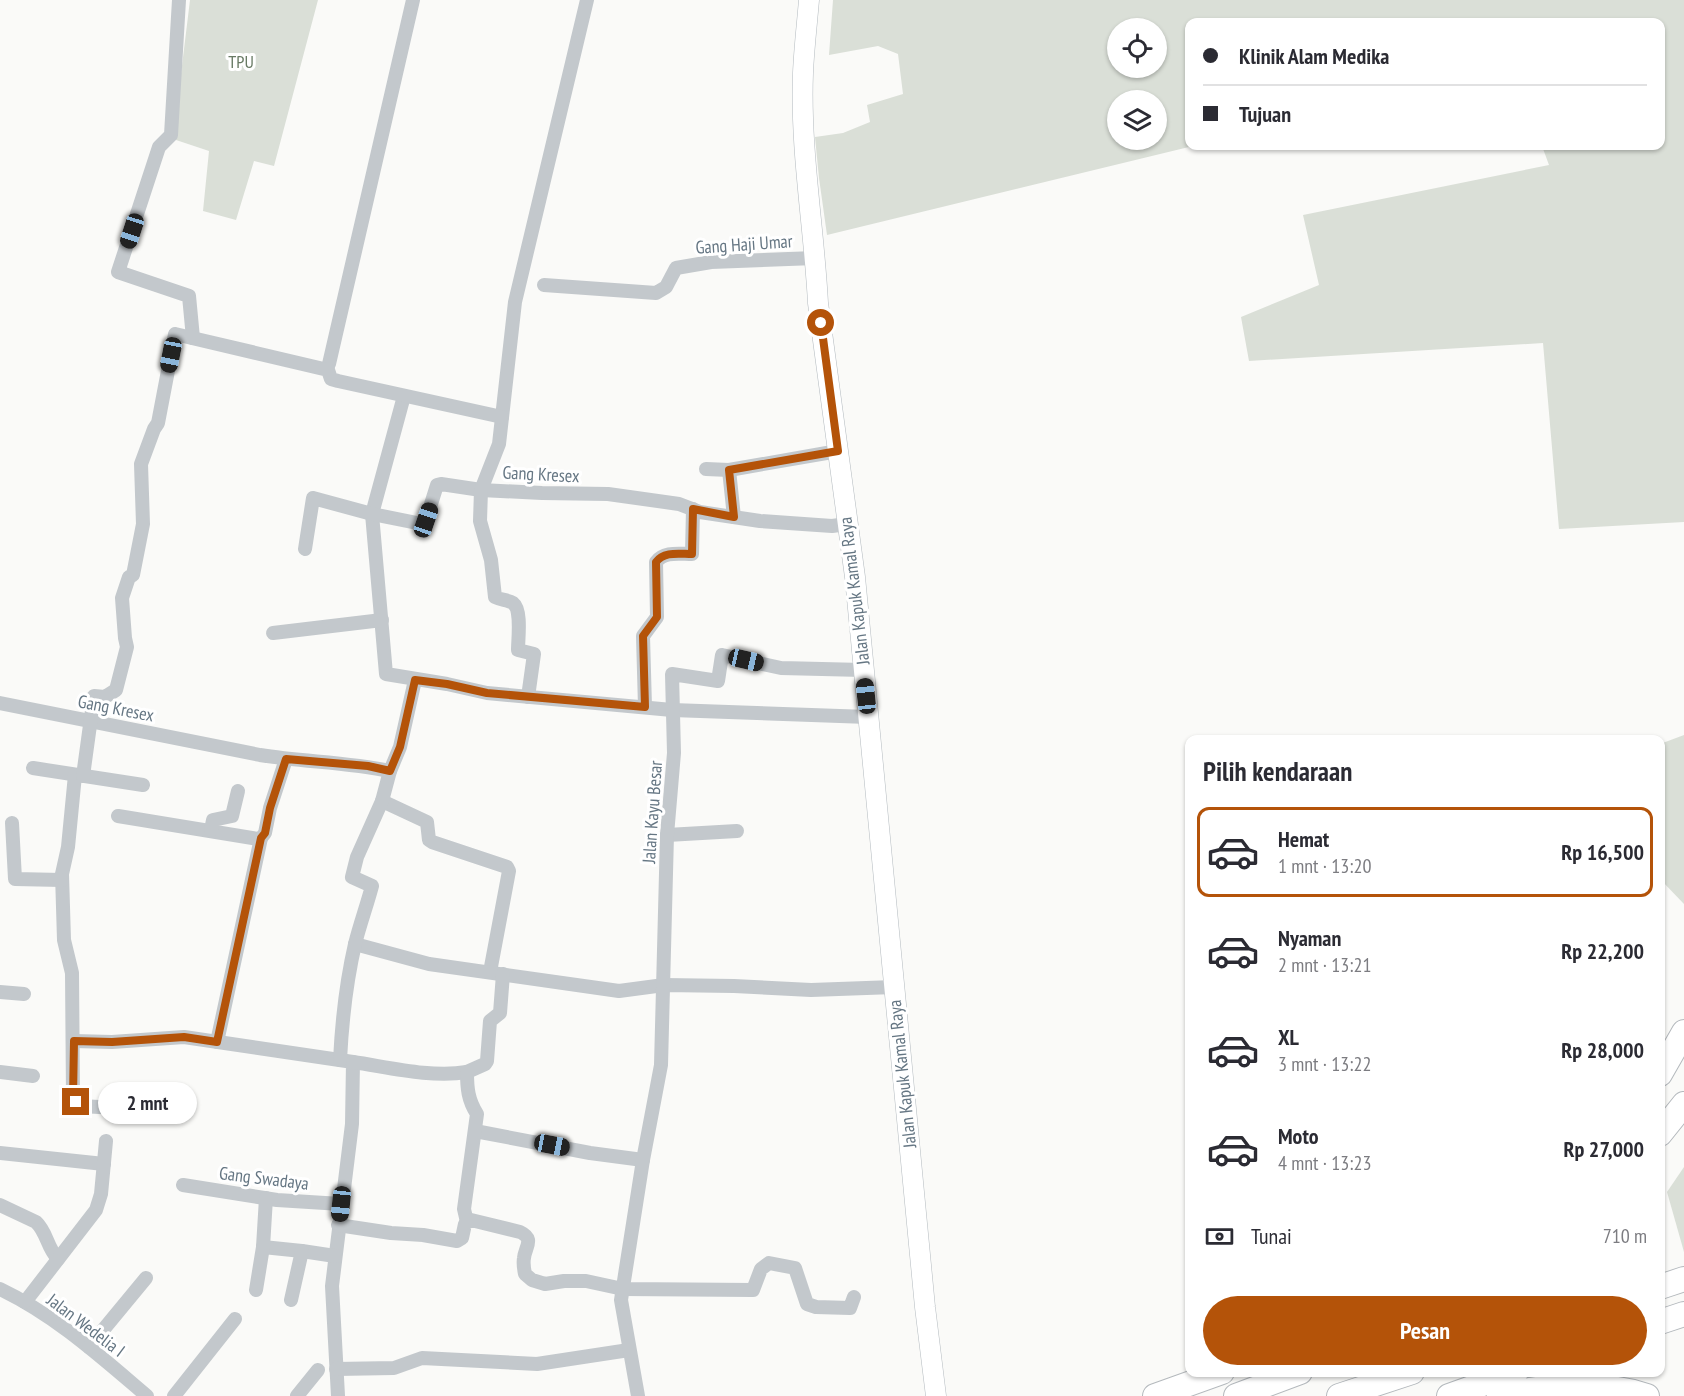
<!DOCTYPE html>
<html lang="id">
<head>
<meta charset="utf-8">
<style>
	body { margin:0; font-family:"PT Sans Narrow",sans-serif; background:#f2f2f3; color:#2b2b33; height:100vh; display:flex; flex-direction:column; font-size:22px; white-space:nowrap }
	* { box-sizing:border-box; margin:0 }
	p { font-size:20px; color:#7c7c81 }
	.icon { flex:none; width:33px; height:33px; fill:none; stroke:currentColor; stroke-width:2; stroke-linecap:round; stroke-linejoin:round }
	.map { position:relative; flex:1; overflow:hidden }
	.side { position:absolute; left:1185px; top:735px; width:480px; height:642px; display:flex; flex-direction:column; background:#fff; border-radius:12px; box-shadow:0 2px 4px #0004 }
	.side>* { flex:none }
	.guide { position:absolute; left:1185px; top:18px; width:480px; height:132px; border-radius:12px; box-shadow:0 2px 4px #0004; display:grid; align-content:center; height:132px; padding:0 18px; background:#fff }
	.buttons { position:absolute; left:1107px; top:18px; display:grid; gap:12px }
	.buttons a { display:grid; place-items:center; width:60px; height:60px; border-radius:50%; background:#fff; box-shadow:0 2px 4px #0004; font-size:30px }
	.end { position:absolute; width:27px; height:27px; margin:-14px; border:8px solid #b45309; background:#fff; box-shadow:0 0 0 3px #fff }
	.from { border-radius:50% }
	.bubble { position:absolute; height:42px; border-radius:21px; background:#fff; box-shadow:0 2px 4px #0004; font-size:20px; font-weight:700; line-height:42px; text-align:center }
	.car { position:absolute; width:18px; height:36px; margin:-18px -9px; border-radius:8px; box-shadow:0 0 4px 2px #0007; background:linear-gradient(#222 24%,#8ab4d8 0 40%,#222 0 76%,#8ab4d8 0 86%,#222 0) }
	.guide b { display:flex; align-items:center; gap:21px; height:57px; font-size:22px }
	.guide b+b { border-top:2px solid #e1e1e2 }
	.guide i { width:15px; height:15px; background:#2b2b33 }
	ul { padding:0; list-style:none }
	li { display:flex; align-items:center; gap:18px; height:90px; margin:0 12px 9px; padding:0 6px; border:3px solid transparent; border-radius:12px }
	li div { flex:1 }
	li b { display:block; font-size:22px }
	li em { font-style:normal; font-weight:700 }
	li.selected { border-color:#b45309 }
	li>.icon { width:54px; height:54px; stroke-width:1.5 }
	h2 { padding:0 18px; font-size:27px; line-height:72px }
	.pay { display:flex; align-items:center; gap:15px; height:66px; padding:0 18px; font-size:22px }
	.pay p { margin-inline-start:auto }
	.button { display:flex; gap:12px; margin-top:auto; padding:12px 18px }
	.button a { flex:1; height:69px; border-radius:36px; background:#b45309; color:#fff; font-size:24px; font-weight:700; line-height:69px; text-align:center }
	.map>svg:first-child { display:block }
	.green { fill:#dadfd7; fill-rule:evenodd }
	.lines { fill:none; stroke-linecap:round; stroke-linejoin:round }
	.secondary-casing { stroke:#b3babf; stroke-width:21 }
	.highway-casing { stroke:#b4b9bd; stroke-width:26 }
	.street { stroke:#c3c8cc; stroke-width:14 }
	.secondary { stroke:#fff; stroke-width:20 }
	.highway { stroke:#fff; stroke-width:24 }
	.route { stroke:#b45309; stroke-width:8 }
	.labels { text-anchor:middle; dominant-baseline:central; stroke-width:6; stroke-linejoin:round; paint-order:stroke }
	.park-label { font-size:18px; fill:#687a64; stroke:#fff }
	.street-label { font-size:18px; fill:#657683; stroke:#fff }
</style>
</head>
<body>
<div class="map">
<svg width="1684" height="1396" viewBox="0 0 1684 1396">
	<rect width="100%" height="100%" fill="#fafaf8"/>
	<!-- green -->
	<g class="green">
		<polygon points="190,0 318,0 274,166 254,161 236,220 203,211 209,151 173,139"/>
		<path d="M833,0H1684V522L1559,529L1543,343L1249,361L1241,317L1319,285L1303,215L1549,165L1542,146H1660V22H1190V146H1193L827,235L819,178L815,137L843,133L870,122L867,105L903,94L898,54L878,46L829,55ZM1156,28V68H1118V28ZM1118,100H1156V140H1118Z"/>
		<polygon points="1684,735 1684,904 1661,880 1660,744"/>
		<polygon points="1684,1167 1684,1252 1667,1192"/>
	</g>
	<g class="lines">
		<defs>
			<path id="secondary" d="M809,0C807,24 804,49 803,73C800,150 814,227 818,303L855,577L925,1307L936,1396"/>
			<g id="highway">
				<polyline points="1660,1074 1684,1032"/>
				<polyline points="1660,1134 1684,1104"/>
				<polyline points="1660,1287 1684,1279"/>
				<polyline points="1660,1322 1684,1314"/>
				<polyline points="1155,1396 1222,1372"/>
				<polyline points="1236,1396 1300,1372"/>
				<polyline points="1339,1396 1412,1372"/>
				<polyline points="1449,1396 1516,1372"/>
				<path d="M1499,1396C1546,1385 1600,1380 1647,1396"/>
			</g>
		</defs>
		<!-- secondary casing -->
		<use href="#secondary" class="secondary-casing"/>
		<!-- highway casing -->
		<use href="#highway" class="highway-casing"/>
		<!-- street -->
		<g class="street">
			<polyline points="179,0 171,135 159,147 118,272 189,296 193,338"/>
			<polyline points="544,285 656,293 666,287 676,268 711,262 815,258"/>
			<polyline points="329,364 413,0"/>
			<polyline points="404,396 372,514 386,674 447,684 487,693 672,710 868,717"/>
			<polyline points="706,469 729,470 838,451"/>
			<polyline points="729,470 734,517"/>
			<polyline points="305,549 313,498 372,514 422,524 426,520 437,485 441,484 481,490 542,493 608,494 679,504 700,512 760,521 832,526 847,524"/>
			<polyline points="273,633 382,620"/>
			<path d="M528,697L534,654L518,650C518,639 522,610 513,603C508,600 501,600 495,597L491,560L480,521L481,490L499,444L515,302L587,0"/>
			<path d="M0,703L260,755C303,762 347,762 390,771"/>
			<path d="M645,707L643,636L657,617L656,562C664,551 679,554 692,554L693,509"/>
			<polyline points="33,768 143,785"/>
			<polyline points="75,775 68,847 62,874 64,940 72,973 73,1097 80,1106 137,1109"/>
			<polyline points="83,776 94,696 105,697 116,690 127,647 125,638 122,598 129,577 133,575 143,524 141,464 154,429 158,423 175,334 328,370 331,379 338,381 502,417"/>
			<polyline points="382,801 427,822 429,840 432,842 507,867 509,871 490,972"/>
			<polyline points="118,816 258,839 261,838 265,833 270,808 286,759"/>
			<polyline points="12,823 15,879 62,880"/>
			<polyline points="211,830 213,820 232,816 238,791"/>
			<polyline points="667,835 737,831"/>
			<polyline points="355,944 429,964 619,991 664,985 734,986 811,990 894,987"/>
			<polyline points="0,992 24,994"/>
			<polyline points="74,1041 112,1042 184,1037 353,1062 352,1124 332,1286 338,1396"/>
			<polyline points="217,1042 261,838"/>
			<path d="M340,1060C342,1020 346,983 355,944C360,924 367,905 372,886L352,877L357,857L382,801L390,771L400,747L415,680"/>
			<path d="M353,1062C388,1067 431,1078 467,1072"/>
			<polyline points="0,1072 33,1076"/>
			<polyline points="475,1131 590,1153 643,1160"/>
			<polyline points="0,1153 104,1164"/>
			<polyline points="183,1185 277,1200 341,1204"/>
			<path d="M0,1205L36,1222C47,1232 47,1248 58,1259"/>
			<path d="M467,1222L464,1209L477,1114C468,1100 467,1088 467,1072L485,1064L487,1061L490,1021L500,1013L503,974"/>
			<path d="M338,1225L391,1233L423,1235L457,1241L462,1238L465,1224L471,1220L520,1232C535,1239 525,1247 524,1258C523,1263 524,1269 525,1274L532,1280L545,1284L564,1281H586L623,1289L753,1290L761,1269L769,1263L795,1268L807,1304L816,1307L850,1308L854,1297"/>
			<polyline points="263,1247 302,1251 335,1256"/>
			<path d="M0,1289C55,1315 101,1357 147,1396"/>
			<polyline points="256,1290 263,1247 266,1198"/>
			<polyline points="291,1300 302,1251"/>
			<polyline points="25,1302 96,1210 101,1194 106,1141"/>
			<polyline points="89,1347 146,1278"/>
			<polyline points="336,1369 394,1368 422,1358 537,1364 629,1350"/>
			<polyline points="174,1396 235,1319"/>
			<polyline points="297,1396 318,1370"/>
			<polyline points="638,1396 621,1300 643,1160 661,1065 667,835 674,753 672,674 718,681 722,655 781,668 863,670"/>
		</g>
		<!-- secondary -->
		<use href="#secondary" class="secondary"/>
		<!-- highway -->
		<use href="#highway" class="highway"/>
	</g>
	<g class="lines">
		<!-- route -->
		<path class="route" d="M76,1102L73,1097L74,1041L112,1042L184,1037L217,1042L261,838L265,833L270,808L286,759L368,766L390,771L400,747L415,680L447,684L487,693L645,707L643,636L657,617L656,562C664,551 679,554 692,554L693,509L734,517L729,470L838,451L821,323"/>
	</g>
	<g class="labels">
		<!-- park labels -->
		<g class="park-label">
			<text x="241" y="61">TPU</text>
		</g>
		<!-- street labels -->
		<g class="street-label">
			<text transform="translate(744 244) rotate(-4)">Gang Haji Umar</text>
			<text transform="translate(541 474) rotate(3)">Gang Kresex</text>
			<text transform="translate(854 591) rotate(-97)">Jalan Kapuk Kamal Raya</text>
			<text transform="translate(116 708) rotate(11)">Gang Kresex</text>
			<text transform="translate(652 812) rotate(-86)">Jalan Kayu Besar</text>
			<text transform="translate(902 1074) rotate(-96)">Jalan Kapuk Kamal Raya</text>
			<text transform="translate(264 1178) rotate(7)">Gang Swadaya</text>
			<text transform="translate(86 1325) rotate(37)">Jalan Wedelia I</text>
		</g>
	</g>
</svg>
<div class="buttons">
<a><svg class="icon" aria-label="locate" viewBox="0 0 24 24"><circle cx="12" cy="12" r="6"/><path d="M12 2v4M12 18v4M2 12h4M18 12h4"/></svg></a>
<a><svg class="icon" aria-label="layers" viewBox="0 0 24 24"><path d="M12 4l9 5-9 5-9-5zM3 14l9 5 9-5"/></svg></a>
</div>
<i class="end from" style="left:821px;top:323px"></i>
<i class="end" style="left:76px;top:1102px"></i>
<div class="bubble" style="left:98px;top:1082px;width:99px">2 mnt</div>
<i class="car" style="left:132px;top:231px;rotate:198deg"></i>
<i class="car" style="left:171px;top:355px;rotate:191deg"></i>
<i class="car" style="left:426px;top:520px;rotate:19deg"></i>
<i class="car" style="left:746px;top:660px;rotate:103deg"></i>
<i class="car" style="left:866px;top:696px;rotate:354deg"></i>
<i class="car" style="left:552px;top:1145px;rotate:101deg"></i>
<i class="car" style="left:341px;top:1204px;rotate:186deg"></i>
<div class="guide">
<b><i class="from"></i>Klinik Alam Medika</b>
<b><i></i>Tujuan</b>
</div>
<section class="side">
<h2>Pilih kendaraan</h2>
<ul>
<li class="selected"><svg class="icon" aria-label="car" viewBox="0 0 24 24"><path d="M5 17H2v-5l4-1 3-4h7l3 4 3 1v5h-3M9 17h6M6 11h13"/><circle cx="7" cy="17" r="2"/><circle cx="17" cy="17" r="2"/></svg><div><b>Hemat</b><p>1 mnt · 13:20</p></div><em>Rp 16,500</em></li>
<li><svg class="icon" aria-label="car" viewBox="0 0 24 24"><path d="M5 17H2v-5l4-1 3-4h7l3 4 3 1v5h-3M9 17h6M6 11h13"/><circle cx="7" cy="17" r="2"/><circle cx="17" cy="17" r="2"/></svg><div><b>Nyaman</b><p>2 mnt · 13:21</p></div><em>Rp 22,200</em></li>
<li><svg class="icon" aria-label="car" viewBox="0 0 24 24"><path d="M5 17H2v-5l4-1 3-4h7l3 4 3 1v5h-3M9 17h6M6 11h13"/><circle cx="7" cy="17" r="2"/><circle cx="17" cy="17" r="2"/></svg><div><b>XL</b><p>3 mnt · 13:22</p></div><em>Rp 28,000</em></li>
<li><svg class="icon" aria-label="car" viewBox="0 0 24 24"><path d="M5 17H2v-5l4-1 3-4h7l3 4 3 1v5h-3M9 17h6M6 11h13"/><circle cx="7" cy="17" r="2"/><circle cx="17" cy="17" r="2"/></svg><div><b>Moto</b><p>4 mnt · 13:23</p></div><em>Rp 27,000</em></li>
</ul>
<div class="pay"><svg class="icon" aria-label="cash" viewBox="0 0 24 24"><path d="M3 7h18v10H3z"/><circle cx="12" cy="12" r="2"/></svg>Tunai<p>710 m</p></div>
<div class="button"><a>Pesan</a></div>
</section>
</div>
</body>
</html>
